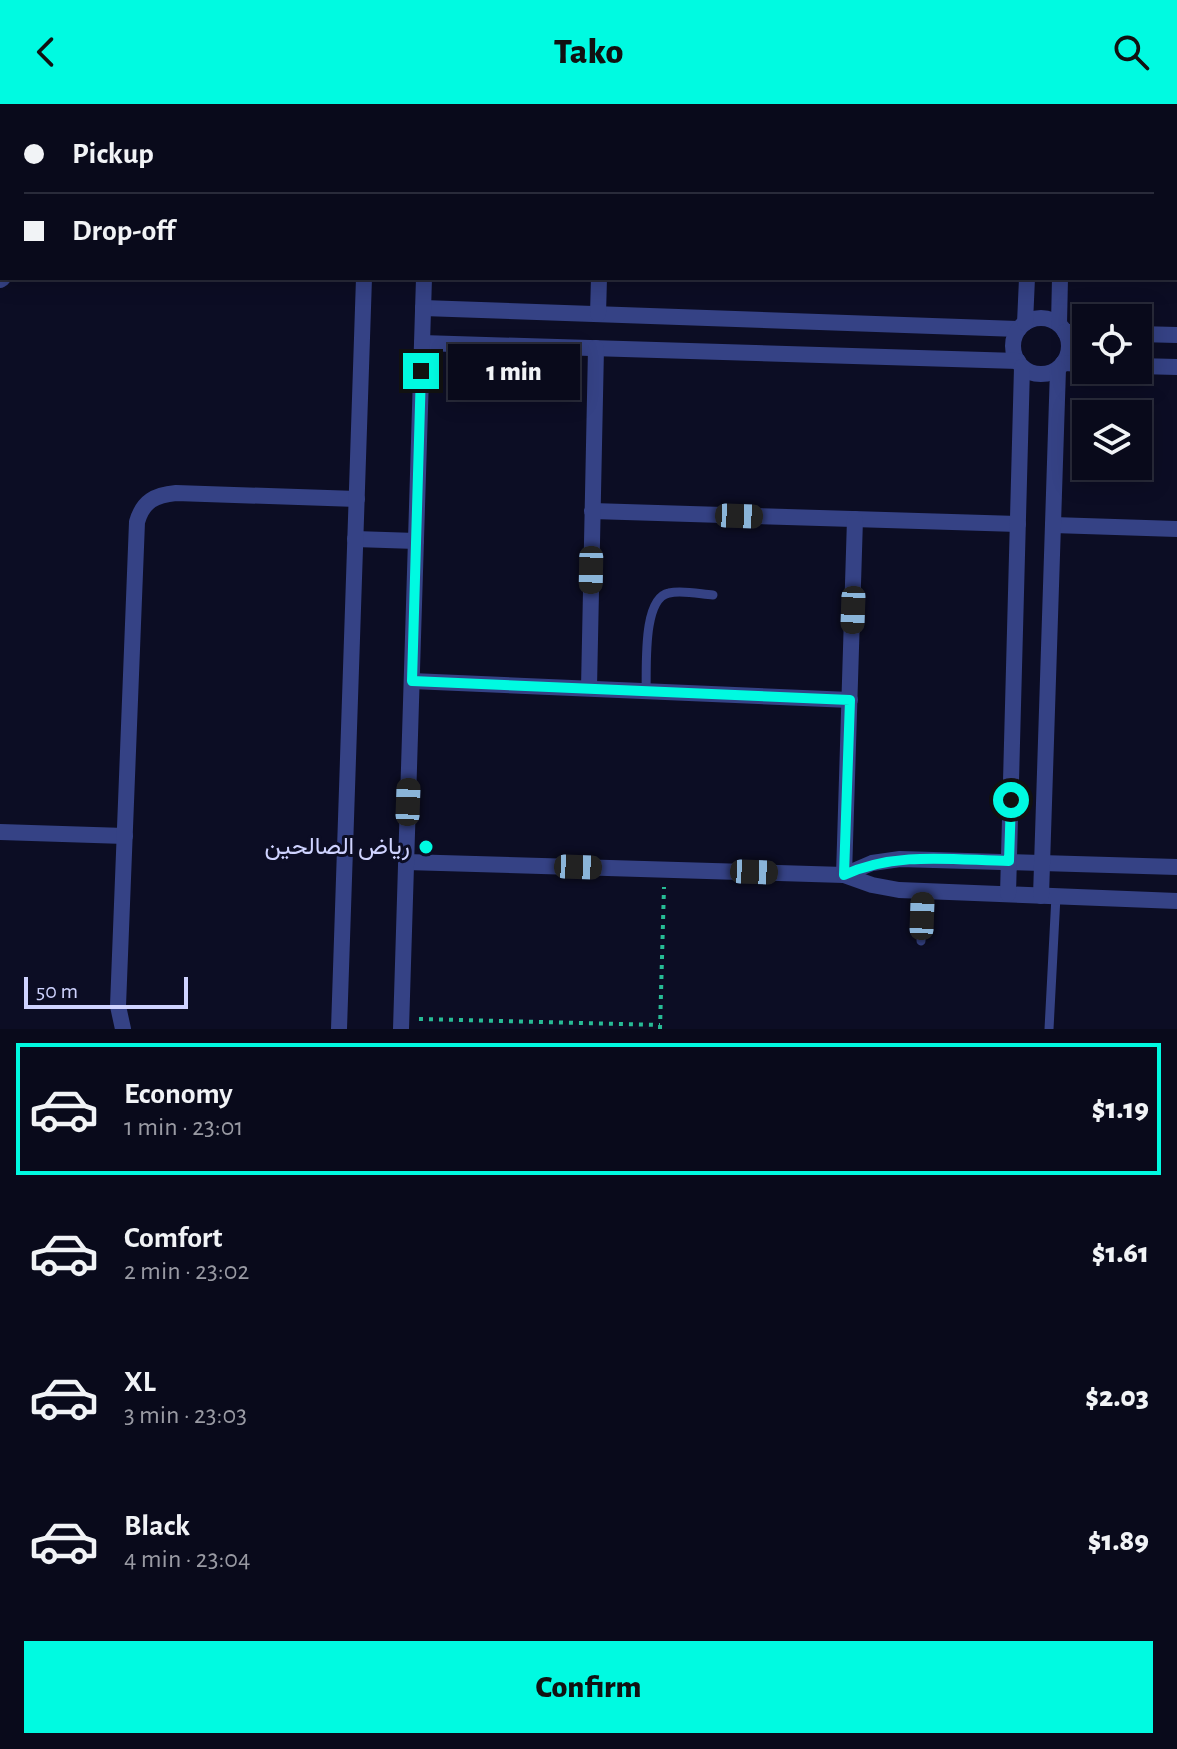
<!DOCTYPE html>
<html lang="en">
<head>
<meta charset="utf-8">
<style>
	body { margin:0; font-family:"Alegreya Sans",Vazirmatn,sans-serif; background:#171828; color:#f1f3f6; height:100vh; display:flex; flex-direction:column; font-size:30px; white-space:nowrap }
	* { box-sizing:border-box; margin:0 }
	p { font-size:26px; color:#999aa3 }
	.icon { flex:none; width:44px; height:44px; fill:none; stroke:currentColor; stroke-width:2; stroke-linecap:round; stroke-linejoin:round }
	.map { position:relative; height:925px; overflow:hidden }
	.details { display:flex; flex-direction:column; background:#090a1b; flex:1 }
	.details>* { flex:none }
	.top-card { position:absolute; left:0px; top:0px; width:1178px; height:176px; box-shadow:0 4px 20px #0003,0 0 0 2px #292b3a; display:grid; align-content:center; height:176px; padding:0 24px; background:#090a1b }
	.fabs { position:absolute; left:1072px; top:200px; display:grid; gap:16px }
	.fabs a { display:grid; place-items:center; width:80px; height:80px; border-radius:0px; background:#090a1b; box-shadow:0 4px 20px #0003,0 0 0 2px #292b3a; font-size:40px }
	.scale { position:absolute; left:24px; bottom:20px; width:164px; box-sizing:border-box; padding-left:8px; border:4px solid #cfd3ff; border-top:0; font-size:22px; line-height:28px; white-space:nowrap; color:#cfd3ff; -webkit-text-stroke:6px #0c0d24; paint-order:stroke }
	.end { position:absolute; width:36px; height:36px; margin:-18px; border:10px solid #00fae1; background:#111; box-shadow:0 0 0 4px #111 }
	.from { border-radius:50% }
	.bubble { position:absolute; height:56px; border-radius:0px; background:#090a1b; box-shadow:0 4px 20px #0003,0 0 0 2px #292b3a; font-size:26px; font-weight:800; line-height:56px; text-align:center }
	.car { position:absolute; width:24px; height:48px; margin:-24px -12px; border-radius:10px; box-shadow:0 0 6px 2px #0007; background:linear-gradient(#222 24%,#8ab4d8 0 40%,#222 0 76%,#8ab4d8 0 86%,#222 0) }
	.top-card b { display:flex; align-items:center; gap:28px; height:76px; font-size:30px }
	.top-card b+b { border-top:2px solid #292b3a }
	.top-card i { width:20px; height:20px; background:#f1f3f6 }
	ul { padding:14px 0 0; list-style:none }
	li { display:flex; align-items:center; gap:24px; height:132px; margin:0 16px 12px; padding:0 8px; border:4px solid transparent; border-radius:0px }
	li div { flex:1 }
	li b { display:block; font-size:30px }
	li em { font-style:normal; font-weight:800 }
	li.active { border-color:#00fae1 }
	li>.icon { width:72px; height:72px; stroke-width:1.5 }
	.button { display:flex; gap:16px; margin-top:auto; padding:16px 24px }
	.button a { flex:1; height:92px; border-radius:0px; background:#00fae1; color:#111; font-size:32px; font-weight:800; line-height:92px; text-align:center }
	header { display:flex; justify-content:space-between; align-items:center; height:104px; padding:0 24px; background:#00fae1; color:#111; font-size:36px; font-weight:800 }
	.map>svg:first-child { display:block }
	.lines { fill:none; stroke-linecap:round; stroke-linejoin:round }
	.path { stroke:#27bb95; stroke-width:4; stroke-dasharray:4 6; stroke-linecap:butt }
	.lane { stroke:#354285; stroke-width:9 }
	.street { stroke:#354285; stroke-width:16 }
	.route { stroke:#00fae1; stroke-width:10 }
	.poi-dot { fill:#00fae1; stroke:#0c0d24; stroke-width:3 }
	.labels { text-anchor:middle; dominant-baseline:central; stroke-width:6; stroke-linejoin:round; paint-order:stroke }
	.poi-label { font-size:24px; fill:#cfd3ff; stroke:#0c0d24; text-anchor:end }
</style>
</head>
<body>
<header><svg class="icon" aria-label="back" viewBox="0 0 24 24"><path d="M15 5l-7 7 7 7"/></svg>Tako<svg class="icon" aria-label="search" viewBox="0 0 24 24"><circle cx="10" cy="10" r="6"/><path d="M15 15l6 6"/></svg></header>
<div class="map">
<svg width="1177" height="925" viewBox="0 0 1177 925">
	<rect width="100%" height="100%" fill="#0c0d24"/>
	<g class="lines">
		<!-- path -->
		<g class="path">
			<polyline points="419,915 660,921"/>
			<polyline points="660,925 664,783"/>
		</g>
		<!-- lane -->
		<g class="lane">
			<polyline points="747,2 747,0"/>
			<polyline points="811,2 811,0"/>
			<path d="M646,587C647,564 642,494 669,489C682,486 700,490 713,491"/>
			<polyline points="921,837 923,787"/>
			<polyline points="1049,925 1056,792"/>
		</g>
		<!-- street -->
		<g class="street">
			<polyline points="101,2 103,0"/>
			<polyline points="187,2 189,0"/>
			<polyline points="369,2 369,0"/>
			<polyline points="430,2 430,0"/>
			<polyline points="604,2 604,0"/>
			<polyline points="870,2 870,0"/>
			<polyline points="1033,2 1033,0"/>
			<polyline points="1065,2 1066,0"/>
			<polyline points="1176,67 1177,67"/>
			<polyline points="0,98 2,96"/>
			<polyline points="0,176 3,174"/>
			<polyline points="423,204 1019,225"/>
			<polyline points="598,210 599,174"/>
			<circle cx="1041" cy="242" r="28"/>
			<polyline points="1025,219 1027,174"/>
			<polyline points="1059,220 1060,174"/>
			<polyline points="1065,228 1086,228"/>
			<polyline points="1138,230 1177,231"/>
			<polyline points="422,239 1018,257"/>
			<polyline points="1063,259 1086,260"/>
			<polyline points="1138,262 1177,263"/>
			<polyline points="592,407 1018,420"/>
			<polyline points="1053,421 1177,425"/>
			<polyline points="355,435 416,437"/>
			<polyline points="412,577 850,596"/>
			<polyline points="589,584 596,244"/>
			<polyline points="0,728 125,732"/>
			<polyline points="406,758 844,771 872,781 899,786 1177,797"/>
			<polyline points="844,771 855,415"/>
			<polyline points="844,771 872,759 900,755 1177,763"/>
			<polyline points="1008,790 1022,263"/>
			<polyline points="1041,792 1058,265"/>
			<path d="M123,925L118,902L137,418C143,397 155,391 176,389L357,395"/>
			<polyline points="339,925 364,174"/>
			<polyline points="401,925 424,174"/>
		</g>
	</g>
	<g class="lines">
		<!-- route -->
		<path class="route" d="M421,267L412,577L850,596L844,771C896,747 954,756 1009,757L1011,696"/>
	</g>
	<!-- markers -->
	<circle class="poi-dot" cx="426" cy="743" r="8"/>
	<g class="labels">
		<!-- poi labels -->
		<g class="poi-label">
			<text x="410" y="743">رياض الصالحين</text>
		</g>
	</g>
</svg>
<div class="fabs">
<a><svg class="icon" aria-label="locate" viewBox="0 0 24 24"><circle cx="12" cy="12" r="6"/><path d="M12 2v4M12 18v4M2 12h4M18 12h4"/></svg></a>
<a><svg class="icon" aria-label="layers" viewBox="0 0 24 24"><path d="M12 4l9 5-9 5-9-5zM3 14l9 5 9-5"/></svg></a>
</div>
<div class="scale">50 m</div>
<i class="end from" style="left:1011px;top:696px"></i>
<i class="end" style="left:421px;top:267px"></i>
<div class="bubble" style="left:448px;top:240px;width:132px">1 min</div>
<i class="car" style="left:739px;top:412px;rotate:92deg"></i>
<i class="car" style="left:591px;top:466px;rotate:181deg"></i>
<i class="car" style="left:853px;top:506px;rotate:182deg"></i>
<i class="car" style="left:408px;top:698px;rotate:2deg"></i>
<i class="car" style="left:578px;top:763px;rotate:92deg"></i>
<i class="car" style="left:754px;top:768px;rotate:92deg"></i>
<i class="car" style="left:922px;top:812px;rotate:2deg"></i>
<div class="top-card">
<b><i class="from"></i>Pickup</b>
<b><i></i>Drop-off</b>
</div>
</div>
<section class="details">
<ul>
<li class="active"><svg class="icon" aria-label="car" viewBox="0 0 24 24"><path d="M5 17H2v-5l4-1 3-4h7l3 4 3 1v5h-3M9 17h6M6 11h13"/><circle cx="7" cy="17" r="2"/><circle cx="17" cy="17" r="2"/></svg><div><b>Economy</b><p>1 min · 23:01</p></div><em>$1.19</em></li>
<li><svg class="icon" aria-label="car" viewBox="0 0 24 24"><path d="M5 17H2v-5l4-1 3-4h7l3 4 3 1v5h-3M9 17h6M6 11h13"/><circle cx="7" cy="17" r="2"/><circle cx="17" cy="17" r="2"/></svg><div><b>Comfort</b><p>2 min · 23:02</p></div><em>$1.61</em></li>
<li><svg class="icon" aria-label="car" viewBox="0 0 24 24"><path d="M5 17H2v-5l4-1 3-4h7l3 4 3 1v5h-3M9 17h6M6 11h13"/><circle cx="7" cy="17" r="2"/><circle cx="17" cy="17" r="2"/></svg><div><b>XL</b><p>3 min · 23:03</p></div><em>$2.03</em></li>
<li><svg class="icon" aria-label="car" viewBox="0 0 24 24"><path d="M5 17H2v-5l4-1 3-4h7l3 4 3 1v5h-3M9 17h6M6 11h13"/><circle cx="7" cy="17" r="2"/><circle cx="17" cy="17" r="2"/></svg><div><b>Black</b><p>4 min · 23:04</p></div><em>$1.89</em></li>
</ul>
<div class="button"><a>Confirm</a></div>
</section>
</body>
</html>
